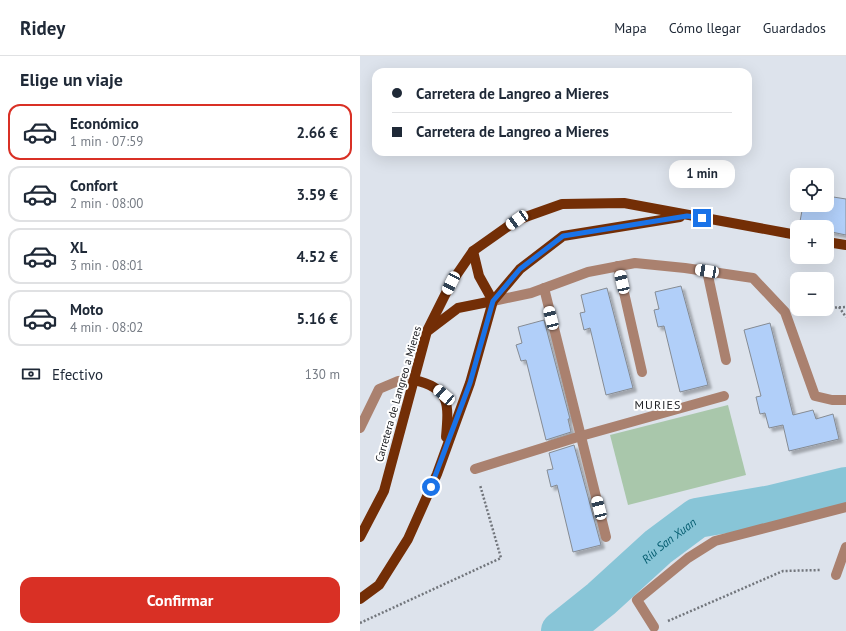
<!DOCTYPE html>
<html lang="es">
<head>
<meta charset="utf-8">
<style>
	body { margin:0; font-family:"PT Sans",sans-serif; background:#f6f6f7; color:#1f2937; height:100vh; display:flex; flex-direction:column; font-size:15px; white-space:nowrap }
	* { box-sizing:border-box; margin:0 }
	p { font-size:13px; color:#747a83 }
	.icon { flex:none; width:22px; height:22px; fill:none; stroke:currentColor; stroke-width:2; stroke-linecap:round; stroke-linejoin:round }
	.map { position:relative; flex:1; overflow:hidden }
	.side { display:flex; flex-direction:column; background:#fff; width:360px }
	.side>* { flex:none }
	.banner { position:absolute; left:12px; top:12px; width:380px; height:88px; border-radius:12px; box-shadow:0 4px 16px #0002; display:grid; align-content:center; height:88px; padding:0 20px; background:#fff }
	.fabs { position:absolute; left:430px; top:112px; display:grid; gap:8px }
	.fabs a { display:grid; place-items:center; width:44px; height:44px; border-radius:8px; background:#fff; box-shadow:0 4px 16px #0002; font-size:20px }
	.end { position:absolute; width:18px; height:18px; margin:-9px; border:5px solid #1a73e8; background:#fff; box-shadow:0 0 0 2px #fff }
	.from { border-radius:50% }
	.bubble { position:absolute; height:28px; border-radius:12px; background:#fff; box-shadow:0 4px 16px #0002; font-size:13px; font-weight:700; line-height:28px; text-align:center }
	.car { position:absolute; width:12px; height:24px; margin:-12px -6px; border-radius:5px; box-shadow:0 0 3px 1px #0007; background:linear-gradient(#fff 24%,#345 0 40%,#fff 0 76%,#345 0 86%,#fff 0) }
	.banner b { display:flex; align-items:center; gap:14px; height:38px; font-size:15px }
	.banner b+b { border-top:1px solid #e0e1e3 }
	.banner i { width:10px; height:10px; background:#1f2937 }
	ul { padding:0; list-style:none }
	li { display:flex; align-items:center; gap:12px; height:56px; margin:0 8px 6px; padding:0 12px; border:2px solid #e0e1e3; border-radius:12px }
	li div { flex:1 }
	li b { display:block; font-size:15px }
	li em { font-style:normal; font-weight:700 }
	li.on { border-color:#d93025 }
	li>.icon { width:36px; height:36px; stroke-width:1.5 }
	h2 { padding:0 20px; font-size:18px; line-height:48px }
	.pay { display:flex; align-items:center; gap:10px; height:44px; padding:0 20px; font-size:15px }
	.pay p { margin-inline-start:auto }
	.action { display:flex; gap:8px; margin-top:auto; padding:8px 20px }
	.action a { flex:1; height:46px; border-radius:12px; background:#d93025; color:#fff; font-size:16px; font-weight:700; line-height:46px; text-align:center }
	header { display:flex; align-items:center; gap:24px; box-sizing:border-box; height:56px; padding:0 20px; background:#fff; border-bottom:1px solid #e0e1e3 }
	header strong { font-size:19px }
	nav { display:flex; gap:22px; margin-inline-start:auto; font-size:14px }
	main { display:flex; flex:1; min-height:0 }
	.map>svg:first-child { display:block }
	.green { fill:#a9c7ab }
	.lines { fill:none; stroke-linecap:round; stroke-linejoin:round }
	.river { stroke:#88c5d7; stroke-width:40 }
	.building { fill:#b1cff9; stroke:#858b93; filter:url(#shadow) }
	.path { stroke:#72767c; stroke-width:2.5; stroke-dasharray:2 2; stroke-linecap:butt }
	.minor { stroke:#aa816f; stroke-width:10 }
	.major { stroke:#732e06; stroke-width:10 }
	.route { stroke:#1a73e8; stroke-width:5 }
	.labels { text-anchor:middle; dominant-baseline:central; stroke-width:4; stroke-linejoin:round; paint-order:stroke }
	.street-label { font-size:11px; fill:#1a1c20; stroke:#fff }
	.neighbourhood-label { font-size:12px; letter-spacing:1px; fill:#1a1c20; stroke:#fff }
	.water-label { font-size:12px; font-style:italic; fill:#035b6e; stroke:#fff }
</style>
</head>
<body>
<header>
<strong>Ridey</strong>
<nav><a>Mapa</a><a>Cómo llegar</a><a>Guardados</a></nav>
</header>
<main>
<section class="side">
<h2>Elige un viaje</h2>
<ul>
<li class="on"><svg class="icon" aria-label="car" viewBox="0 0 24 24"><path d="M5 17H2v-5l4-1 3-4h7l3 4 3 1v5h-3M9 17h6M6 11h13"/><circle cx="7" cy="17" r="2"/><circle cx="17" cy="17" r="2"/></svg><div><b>Económico</b><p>1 min · 07:59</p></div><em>2.66 €</em></li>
<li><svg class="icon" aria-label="car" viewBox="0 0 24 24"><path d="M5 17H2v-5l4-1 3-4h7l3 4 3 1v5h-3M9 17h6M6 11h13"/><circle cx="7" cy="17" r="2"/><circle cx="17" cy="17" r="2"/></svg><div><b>Confort</b><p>2 min · 08:00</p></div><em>3.59 €</em></li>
<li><svg class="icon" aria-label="car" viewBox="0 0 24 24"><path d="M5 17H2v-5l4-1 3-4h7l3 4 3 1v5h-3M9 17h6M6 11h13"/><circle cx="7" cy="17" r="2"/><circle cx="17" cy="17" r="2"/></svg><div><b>XL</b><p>3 min · 08:01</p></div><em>4.52 €</em></li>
<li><svg class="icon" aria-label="car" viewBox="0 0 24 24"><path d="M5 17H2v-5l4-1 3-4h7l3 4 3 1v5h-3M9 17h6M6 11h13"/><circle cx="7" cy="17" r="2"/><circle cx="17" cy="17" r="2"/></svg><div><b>Moto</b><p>4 min · 08:02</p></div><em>5.16 €</em></li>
</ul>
<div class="pay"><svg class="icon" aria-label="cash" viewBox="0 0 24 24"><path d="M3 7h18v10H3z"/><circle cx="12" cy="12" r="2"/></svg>Efectivo<p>130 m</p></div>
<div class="action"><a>Confirmar</a></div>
</section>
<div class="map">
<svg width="486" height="575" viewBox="0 0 486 575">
	<defs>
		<filter id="shadow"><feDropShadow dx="3.5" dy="3.5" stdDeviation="1" flood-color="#0004"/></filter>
	</defs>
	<rect width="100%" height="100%" fill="#dde3ec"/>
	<!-- green -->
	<polygon class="green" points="368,349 386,419 268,449 250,379"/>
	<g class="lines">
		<!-- river -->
		<path class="river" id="s1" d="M201,575L241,543L298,491L337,462L412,449L486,431"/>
	</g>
	<!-- building -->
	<g class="building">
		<polygon points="467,140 486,143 486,179 467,175 467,171 439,171 443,149 467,149"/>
		<polygon points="321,230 348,329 320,336 304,270 298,271 294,254 299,253 295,236"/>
		<polygon points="247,232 273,332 246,339 230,272 224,274 220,257 225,256 221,239"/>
		<polygon points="184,264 210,363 208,363 211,376 186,384 166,304 161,305 156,289 162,287 158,271"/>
		<polygon points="410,267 433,359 453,354 456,363 473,358 479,383 429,395 423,369 409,372 405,357 400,358 396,341 401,340 384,274"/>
		<polygon points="214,389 241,489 213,496 197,429 191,431 187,414 193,413 189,397"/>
	</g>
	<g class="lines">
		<!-- path -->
		<g class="path">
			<polyline points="479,251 486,261"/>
			<polyline points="467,252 486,251"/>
			<polyline points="441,255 460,253"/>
			<polyline points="308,565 423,515 461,514"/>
			<polyline points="0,567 141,502 120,429"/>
		</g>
		<!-- minor -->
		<g class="minor">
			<polyline points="258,210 282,316"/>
			<polyline points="347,215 366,304"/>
			<polyline points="184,232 246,481"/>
			<polyline points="133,245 171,237 228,216 275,207 325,212 393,222 425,256 455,340 472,344 486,344"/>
			<polyline points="0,372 19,333 38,325 54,324"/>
			<polyline points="115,413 221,380 364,340"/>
			<polyline points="476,519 486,491"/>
			<polyline points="294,571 277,544 328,502 355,485 486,451"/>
		</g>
		<!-- major -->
		<g class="major">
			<polyline points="467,186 486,189"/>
			<polyline points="69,274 98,252 133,245 119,220 113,195"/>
			<path d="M54,324C90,332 89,347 86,381"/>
			<polyline points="0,481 24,435 67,275 91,227 113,195 157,164 202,148 264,147 437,179"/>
			<polyline points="0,543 19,529 48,483 77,418 110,327 133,245 160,213 203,180 320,161"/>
		</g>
	</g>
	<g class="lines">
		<!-- route -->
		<polyline class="route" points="71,431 110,327 133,245 160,213 203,180 327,160 342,162"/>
	</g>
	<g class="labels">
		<!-- street labels -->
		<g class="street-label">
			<text transform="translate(38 338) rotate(-74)">Carretera de Langreo a Mieres</text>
		</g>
		<!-- neighbourhood labels -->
		<g class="neighbourhood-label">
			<text x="298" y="348">MURIES</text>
		</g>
		<!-- water labels -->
		<g class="water-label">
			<text stroke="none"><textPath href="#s1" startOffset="141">Ríu San Xuan</textPath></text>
		</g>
	</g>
</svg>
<div class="fabs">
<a><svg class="icon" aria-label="locate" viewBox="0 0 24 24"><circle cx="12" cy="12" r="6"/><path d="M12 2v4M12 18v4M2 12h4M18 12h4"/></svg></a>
<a>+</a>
<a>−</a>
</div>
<i class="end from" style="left:71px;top:431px"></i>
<i class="end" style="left:342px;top:162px"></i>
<div class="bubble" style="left:309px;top:104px;width:66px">1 min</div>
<i class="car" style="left:157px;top:164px;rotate:235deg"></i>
<i class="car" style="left:347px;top:215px;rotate:279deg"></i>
<i class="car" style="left:262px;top:226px;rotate:347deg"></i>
<i class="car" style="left:91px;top:227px;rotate:207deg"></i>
<i class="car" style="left:191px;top:262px;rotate:346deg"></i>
<i class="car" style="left:84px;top:339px;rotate:311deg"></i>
<i class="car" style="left:239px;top:452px;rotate:346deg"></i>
<div class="banner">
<b><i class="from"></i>Carretera de Langreo a Mieres</b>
<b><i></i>Carretera de Langreo a Mieres</b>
</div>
</div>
</main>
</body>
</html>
